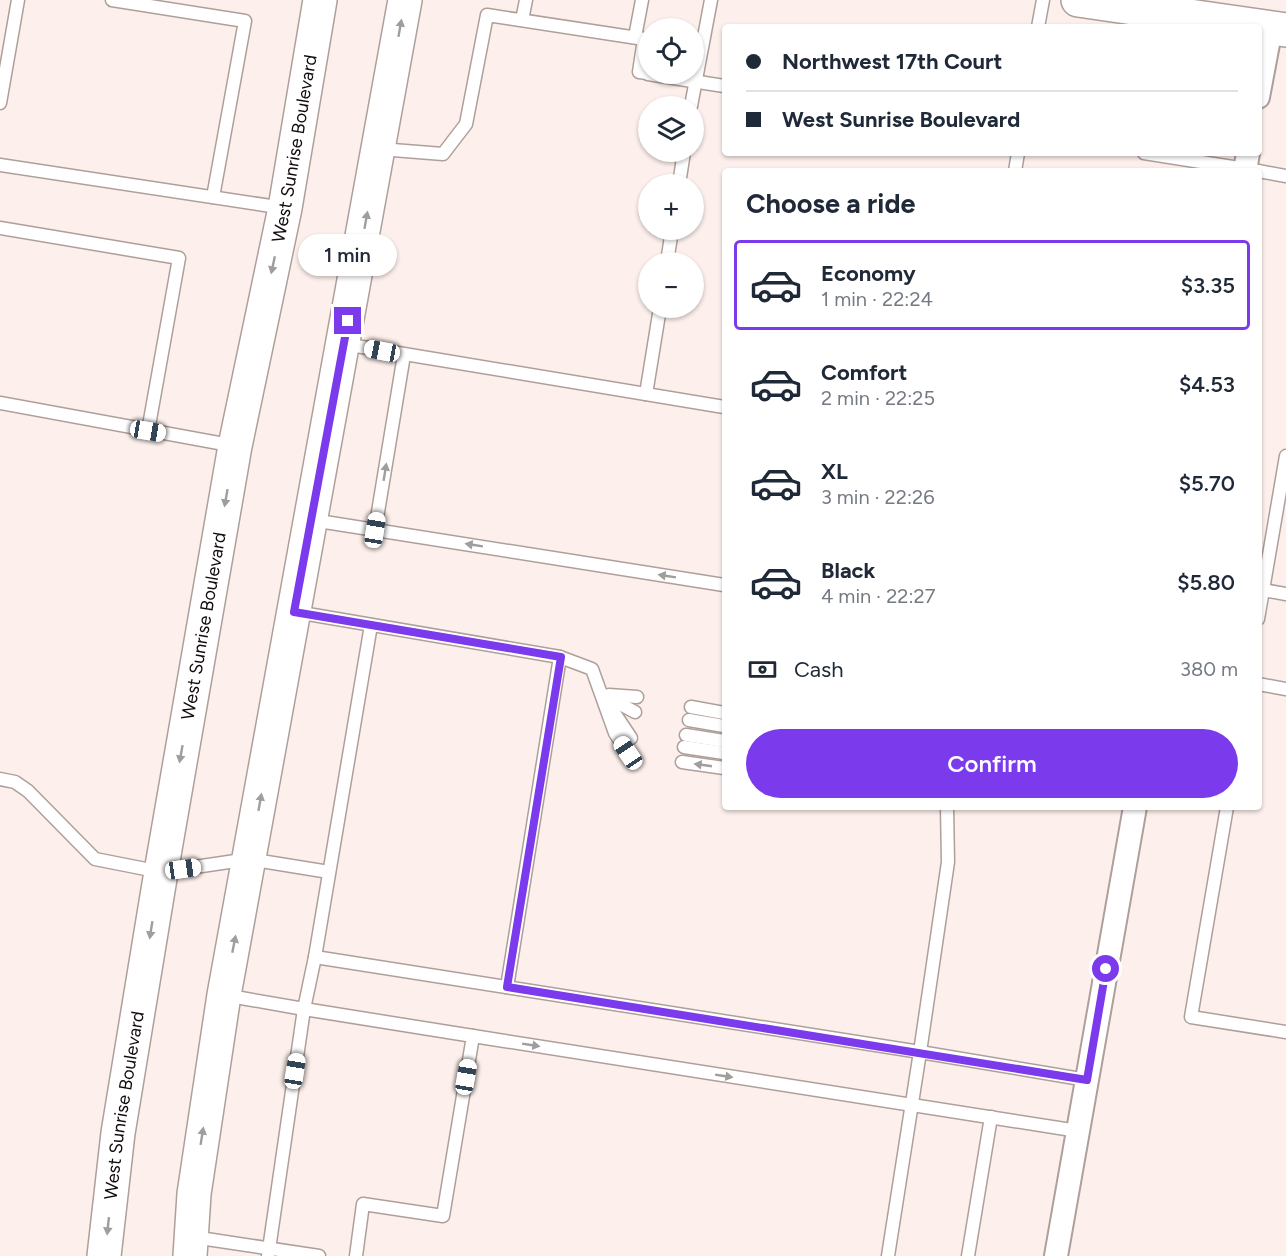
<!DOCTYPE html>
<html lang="en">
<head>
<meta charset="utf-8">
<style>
	body { margin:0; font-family:Figtree,sans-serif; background:#f6f6f7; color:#1f2937; height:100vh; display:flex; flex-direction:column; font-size:22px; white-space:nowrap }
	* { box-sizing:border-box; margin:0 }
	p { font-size:20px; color:#747a83 }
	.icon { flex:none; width:33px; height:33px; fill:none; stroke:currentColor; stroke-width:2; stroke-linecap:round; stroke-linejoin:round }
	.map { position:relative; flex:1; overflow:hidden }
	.panel { position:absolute; left:722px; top:168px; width:540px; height:642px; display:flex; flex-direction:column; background:#fff; border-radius:6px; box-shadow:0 2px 4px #0004 }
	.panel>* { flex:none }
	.banner { position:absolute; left:722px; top:24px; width:540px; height:132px; border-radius:6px; box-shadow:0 2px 4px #0004; display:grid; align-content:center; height:132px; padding:0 24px; background:#fff }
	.fabs { position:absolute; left:638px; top:18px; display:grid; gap:12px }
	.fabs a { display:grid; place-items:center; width:66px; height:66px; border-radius:50%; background:#fff; box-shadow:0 2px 4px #0004; font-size:30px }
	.end { position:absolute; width:27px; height:27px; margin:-14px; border:8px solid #7c3aed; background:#fff; box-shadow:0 0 0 3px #fff }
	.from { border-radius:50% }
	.bubble { position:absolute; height:42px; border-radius:21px; background:#fff; box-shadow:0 2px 4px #0004; font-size:20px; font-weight:600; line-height:42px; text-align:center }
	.car { position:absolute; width:18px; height:36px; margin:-18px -9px; border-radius:8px; box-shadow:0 0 4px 2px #0007; background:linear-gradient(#fff 24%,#345 0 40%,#fff 0 76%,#345 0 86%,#fff 0) }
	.banner b { display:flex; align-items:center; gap:21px; height:57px; font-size:22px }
	.banner b+b { border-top:2px solid #e0e1e3 }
	.banner i { width:15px; height:15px; background:#1f2937 }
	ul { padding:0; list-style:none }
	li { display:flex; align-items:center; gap:18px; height:90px; margin:0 12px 9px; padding:0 12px; border:3px solid transparent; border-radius:6px }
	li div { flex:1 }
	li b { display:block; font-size:22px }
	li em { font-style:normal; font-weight:600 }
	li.active { border-color:#7c3aed }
	li>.icon { width:54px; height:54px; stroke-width:1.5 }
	h2 { padding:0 24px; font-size:27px; line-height:72px }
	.pay { display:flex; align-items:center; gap:15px; height:66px; padding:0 24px; font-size:22px }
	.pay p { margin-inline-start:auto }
	.button { display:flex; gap:12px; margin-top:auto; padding:12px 24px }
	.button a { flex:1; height:69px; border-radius:36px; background:#7c3aed; color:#fff; font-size:24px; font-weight:600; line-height:69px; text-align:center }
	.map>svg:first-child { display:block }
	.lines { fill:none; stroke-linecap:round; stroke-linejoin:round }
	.lane-casing { stroke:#ae9f9a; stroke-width:15 }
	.street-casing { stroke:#ae9f9a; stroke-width:26 }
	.primary-casing { stroke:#ae9f9a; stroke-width:36 }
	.highway-casing { stroke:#ae9f9a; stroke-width:36 }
	.lane { stroke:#fff; stroke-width:12 }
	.street { stroke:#fff; stroke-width:22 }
	.primary { stroke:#fff; stroke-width:33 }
	.highway { stroke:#fff; stroke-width:33 }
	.oneway { fill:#a09d9d }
	.route { stroke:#7c3aed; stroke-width:8 }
	.labels { text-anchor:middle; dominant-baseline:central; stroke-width:6; stroke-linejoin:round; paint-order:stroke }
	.street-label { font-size:18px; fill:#110b0a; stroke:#fff }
</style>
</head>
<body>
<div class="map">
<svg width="1286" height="1256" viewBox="0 0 1286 1256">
	<rect width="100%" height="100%" fill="#fdf0ec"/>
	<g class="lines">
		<defs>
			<g id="lane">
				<polyline points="112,0 245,21 213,197"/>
				<polyline points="522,20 526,0"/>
				<polyline points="1038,27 1043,0"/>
				<polyline points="635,37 642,0"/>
				<polyline points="648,74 724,86"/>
				<polyline points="0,103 18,0"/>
				<polyline points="691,106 711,0"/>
				<polyline points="380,149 443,154 466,124 487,15 644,39 639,72 648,73"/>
				<polyline points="1144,153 1258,171"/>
				<polyline points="0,165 284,208"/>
				<polyline points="1015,171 1018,153"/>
				<polyline points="1258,171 1286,176"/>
				<polyline points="679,184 684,152"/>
				<polyline points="0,228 179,258 148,431"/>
				<polyline points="667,262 672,230"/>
				<polyline points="344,344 724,407"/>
				<polyline points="646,394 660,308"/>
				<polyline points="0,403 235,446"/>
				<polyline points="312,520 724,585"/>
				<polyline points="375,530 404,355"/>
				<polyline points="1263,590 1286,594"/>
				<polyline points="296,612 560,657 592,669 615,733 628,753"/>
				<polyline points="1258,619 1286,456"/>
				<polyline points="1258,684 1286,689"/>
				<polyline points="603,695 635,712"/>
				<polyline points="609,695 637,697"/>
				<polyline points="691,707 724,713"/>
				<polyline points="611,708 631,738"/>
				<polyline points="689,720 724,726"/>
				<polyline points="686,735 724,741"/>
				<polyline points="684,747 724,753"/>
				<polyline points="682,762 724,768"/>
				<polyline points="0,779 15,782 28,791 95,859 161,872 249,859 329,872"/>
				<polyline points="1227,807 1191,1017 1286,1032"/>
				<polyline points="315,957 371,625"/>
				<polyline points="507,987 560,657"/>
				<polyline points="224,995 304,1009 315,957 920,1052 948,862 947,807"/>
				<polyline points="473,1036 1078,1131"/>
				<polyline points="193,1237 319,1256"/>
				<polyline points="268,1256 304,1009 473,1036 443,1216 363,1204 356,1256"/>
				<polyline points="888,1256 920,1052 1087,1080"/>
				<polyline points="968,1256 991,1117"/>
			</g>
			<g id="street">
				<polyline points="1258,97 1271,28"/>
				<polyline points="1245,171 1248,153"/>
				<polyline points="1056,1256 1135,807"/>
			</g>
			<polyline id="primary" points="1078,0 1286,30"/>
			<g id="highway">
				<path id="s1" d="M104,1256L118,1133L161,872L235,446L285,208L320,0"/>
				<polyline points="190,1256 194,1194 224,995 405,0"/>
			</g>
		</defs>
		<!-- lane casing -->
		<use href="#lane" class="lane-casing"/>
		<!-- street casing -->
		<use href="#street" class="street-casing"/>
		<!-- primary casing -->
		<use href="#primary" class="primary-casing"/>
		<!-- highway casing -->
		<use href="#highway" class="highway-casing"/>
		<!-- lane -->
		<use href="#lane" class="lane"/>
		<!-- street -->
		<use href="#street" class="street"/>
		<!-- primary -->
		<use href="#primary" class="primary"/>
		<!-- highway -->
		<use href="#highway" class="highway"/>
	</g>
	<!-- one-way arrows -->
	<defs><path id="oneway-solid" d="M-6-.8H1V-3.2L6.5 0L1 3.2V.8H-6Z" transform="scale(1.5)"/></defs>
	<g class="oneway">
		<use href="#oneway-solid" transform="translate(400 28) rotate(-80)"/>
		<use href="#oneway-solid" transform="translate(366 220) rotate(-80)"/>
		<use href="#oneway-solid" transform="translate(273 265) rotate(102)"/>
		<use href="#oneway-solid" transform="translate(385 472) rotate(-81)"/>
		<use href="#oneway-solid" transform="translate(226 498) rotate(100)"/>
		<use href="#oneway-solid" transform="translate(474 545) rotate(-171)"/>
		<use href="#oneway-solid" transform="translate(667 576) rotate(-171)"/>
		<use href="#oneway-solid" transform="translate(181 754) rotate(100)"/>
		<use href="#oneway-solid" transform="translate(703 765) rotate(-172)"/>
		<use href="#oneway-solid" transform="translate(260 802) rotate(-80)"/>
		<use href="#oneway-solid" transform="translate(151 930) rotate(99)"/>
		<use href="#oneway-solid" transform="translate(234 944) rotate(-79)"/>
		<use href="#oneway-solid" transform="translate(531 1045) rotate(9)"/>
		<use href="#oneway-solid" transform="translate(724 1076) rotate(9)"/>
		<use href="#oneway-solid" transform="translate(202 1136) rotate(-81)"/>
		<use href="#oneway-solid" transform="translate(108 1226) rotate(96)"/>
	</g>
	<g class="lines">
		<!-- route -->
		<polyline class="route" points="348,321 294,612 561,657 507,987 1087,1080 1106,969"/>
	</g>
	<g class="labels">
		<!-- street labels -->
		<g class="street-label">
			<text stroke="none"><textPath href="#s1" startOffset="1124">West Sunrise Boulevard</textPath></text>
			<text stroke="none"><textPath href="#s1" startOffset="638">West Sunrise Boulevard</textPath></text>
			<text stroke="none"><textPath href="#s1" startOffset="152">West Sunrise Boulevard</textPath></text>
		</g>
	</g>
</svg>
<div class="fabs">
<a><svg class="icon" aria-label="locate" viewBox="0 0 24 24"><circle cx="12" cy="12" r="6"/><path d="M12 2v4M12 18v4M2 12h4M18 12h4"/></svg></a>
<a><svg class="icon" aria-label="layers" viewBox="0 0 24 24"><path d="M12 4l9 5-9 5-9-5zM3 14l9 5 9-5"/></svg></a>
<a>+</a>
<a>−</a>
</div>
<i class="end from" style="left:1106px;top:969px"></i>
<i class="end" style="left:348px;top:321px"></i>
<div class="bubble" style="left:298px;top:234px;width:99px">1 min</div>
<i class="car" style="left:382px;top:351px;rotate:281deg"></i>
<i class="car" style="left:148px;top:431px;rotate:100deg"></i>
<i class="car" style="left:375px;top:530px;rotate:9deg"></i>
<i class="car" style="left:628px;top:753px;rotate:326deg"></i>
<i class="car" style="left:183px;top:869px;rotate:82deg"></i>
<i class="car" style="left:295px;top:1071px;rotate:9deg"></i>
<i class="car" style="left:466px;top:1077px;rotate:10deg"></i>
<div class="banner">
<b><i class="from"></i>Northwest 17th Court</b>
<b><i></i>West Sunrise Boulevard</b>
</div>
<section class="panel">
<h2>Choose a ride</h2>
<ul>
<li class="active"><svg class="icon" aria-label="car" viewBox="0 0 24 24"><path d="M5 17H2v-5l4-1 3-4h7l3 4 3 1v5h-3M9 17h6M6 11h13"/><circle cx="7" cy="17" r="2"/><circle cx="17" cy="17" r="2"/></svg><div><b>Economy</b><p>1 min · 22:24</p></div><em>$3.35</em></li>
<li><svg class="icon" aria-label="car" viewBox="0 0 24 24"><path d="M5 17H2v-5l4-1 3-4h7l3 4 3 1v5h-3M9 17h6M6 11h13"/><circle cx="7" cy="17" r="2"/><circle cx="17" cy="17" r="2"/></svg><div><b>Comfort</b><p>2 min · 22:25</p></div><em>$4.53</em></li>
<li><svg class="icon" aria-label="car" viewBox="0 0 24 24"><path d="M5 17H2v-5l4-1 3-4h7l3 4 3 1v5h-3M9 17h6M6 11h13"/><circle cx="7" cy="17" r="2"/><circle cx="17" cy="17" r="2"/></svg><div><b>XL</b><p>3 min · 22:26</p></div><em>$5.70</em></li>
<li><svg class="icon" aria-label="car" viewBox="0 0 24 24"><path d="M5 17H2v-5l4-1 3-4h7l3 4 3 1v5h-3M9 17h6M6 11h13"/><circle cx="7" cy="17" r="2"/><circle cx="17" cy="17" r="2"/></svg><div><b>Black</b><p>4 min · 22:27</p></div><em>$5.80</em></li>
</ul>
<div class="pay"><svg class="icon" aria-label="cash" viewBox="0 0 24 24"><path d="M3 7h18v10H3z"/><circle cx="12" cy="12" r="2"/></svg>Cash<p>380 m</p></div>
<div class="button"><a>Confirm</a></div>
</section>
</div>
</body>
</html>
